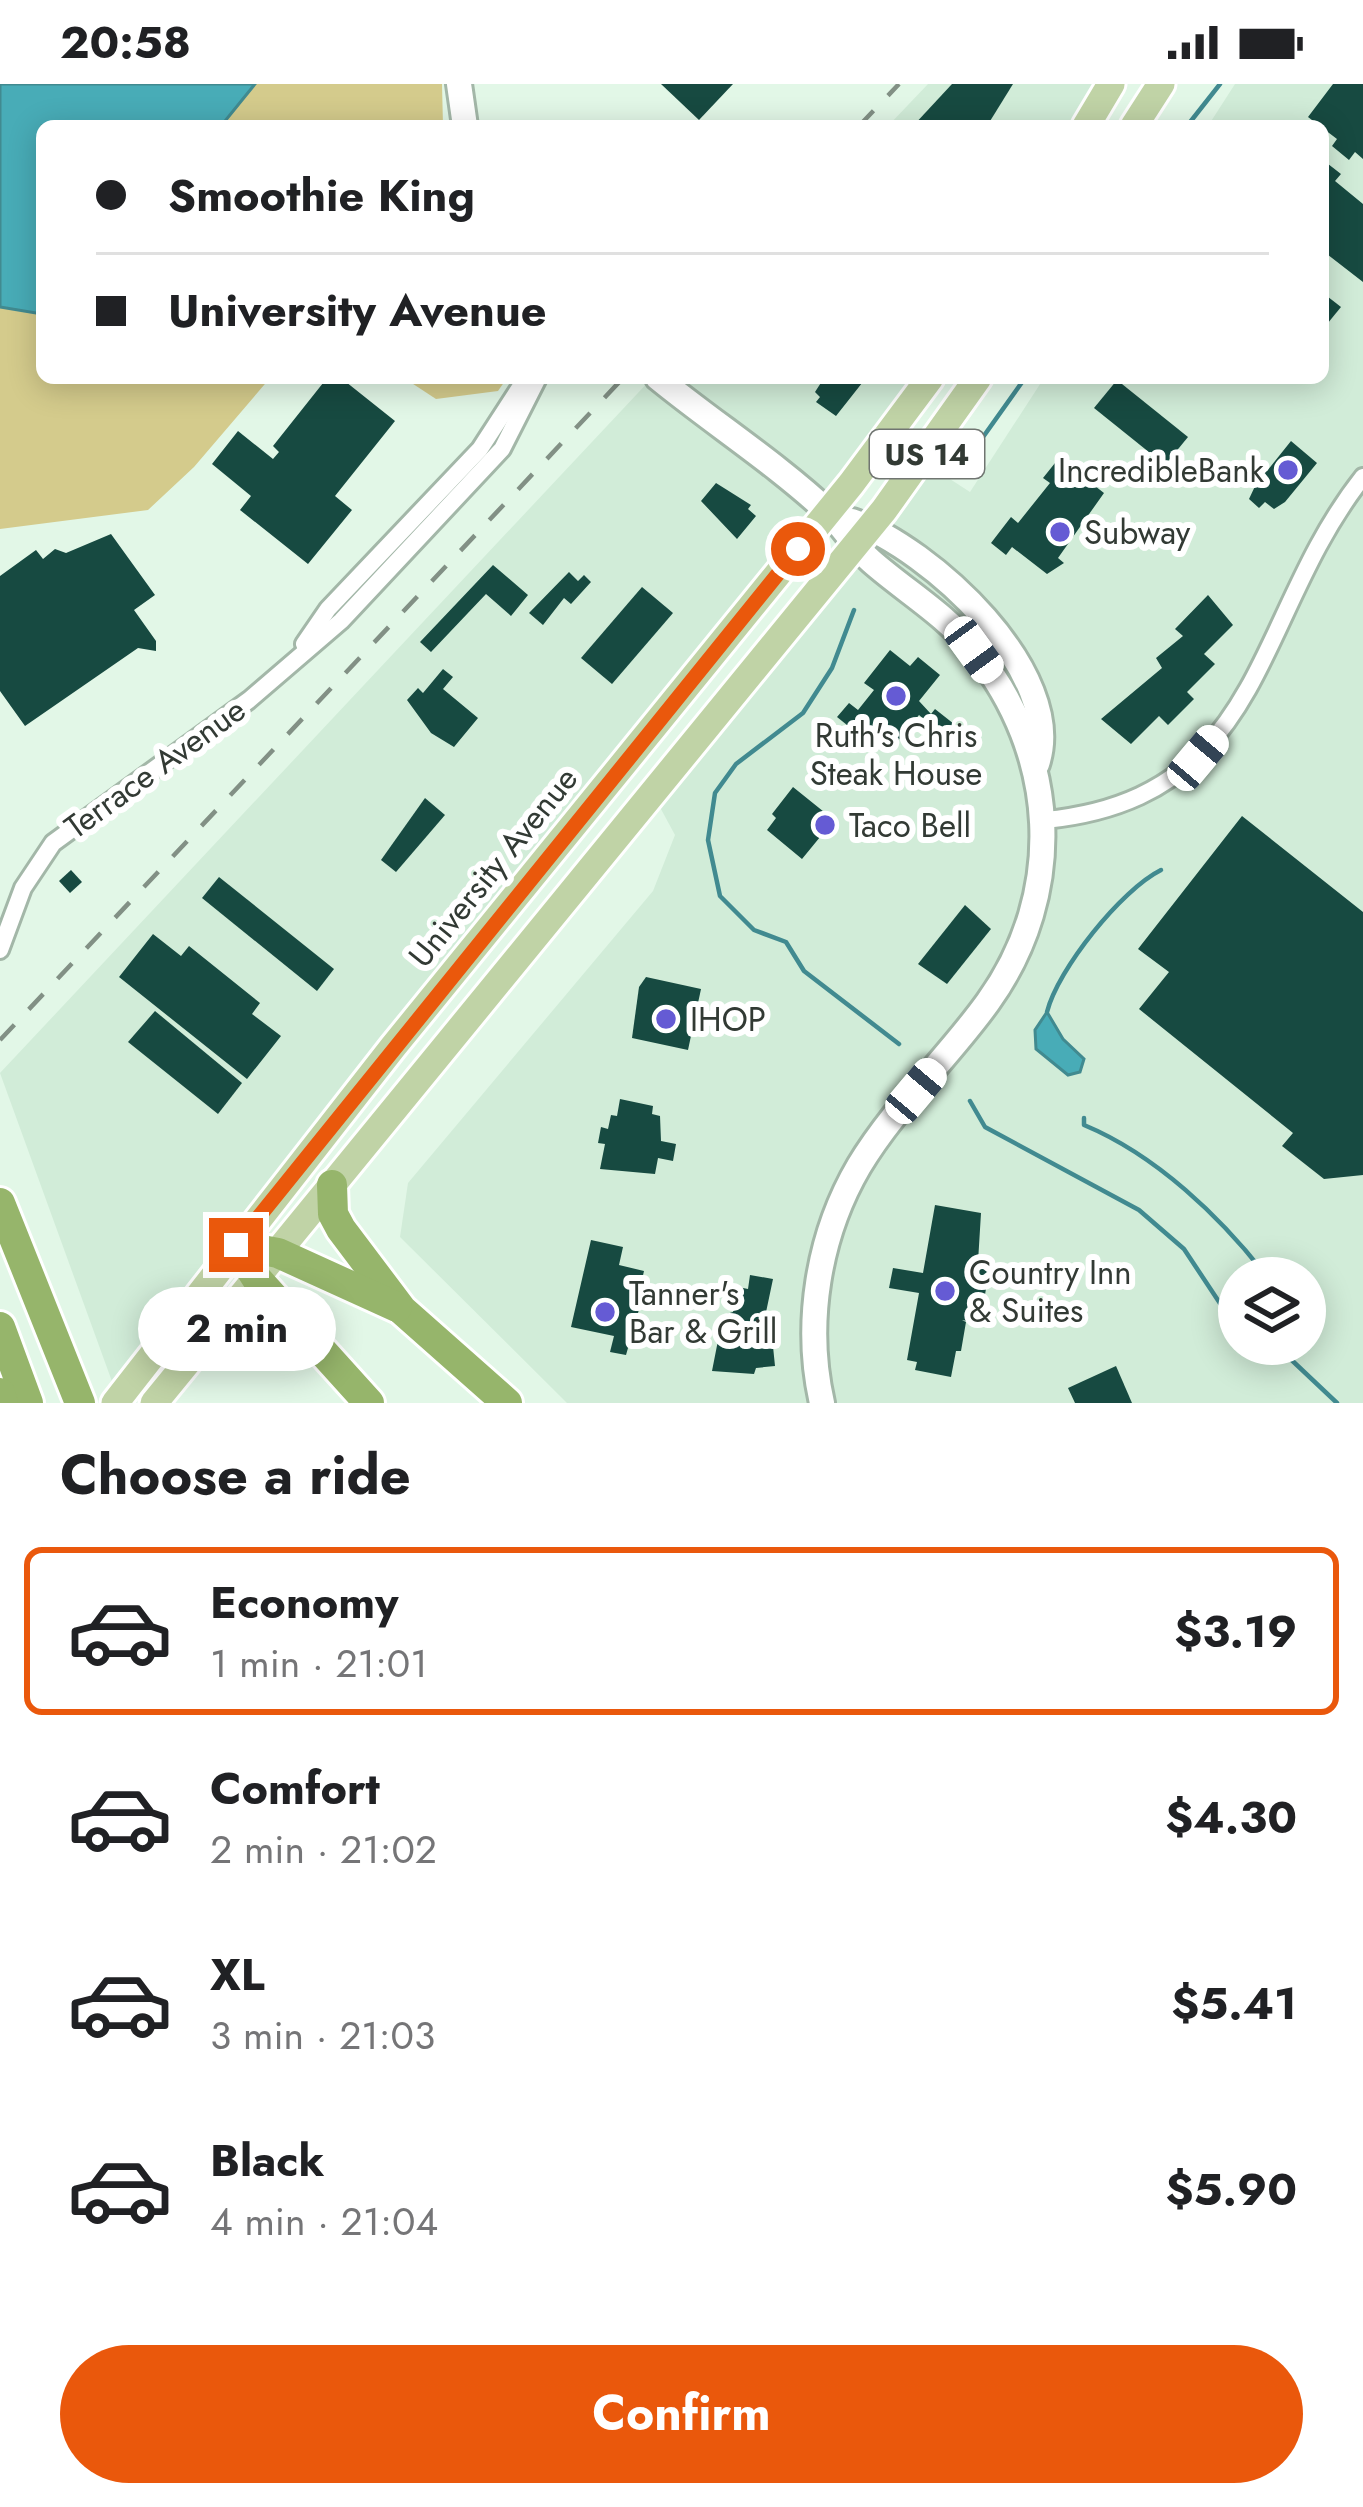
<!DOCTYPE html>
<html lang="en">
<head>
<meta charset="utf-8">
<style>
	body { margin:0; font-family:Jost,sans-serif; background:#f2f2f2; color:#202124; height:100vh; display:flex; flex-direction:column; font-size:45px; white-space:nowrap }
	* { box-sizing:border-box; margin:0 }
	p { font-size:39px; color:#757577 }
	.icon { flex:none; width:66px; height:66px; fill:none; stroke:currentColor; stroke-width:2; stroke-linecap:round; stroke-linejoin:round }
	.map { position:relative; height:1319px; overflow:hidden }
	.sheet { display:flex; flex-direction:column; background:#fff; flex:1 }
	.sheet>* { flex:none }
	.banner { position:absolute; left:36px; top:36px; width:1293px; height:264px; border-radius:18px; box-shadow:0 6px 30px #0003; display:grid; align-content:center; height:264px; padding:0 60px; background:#fff }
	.tools { position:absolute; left:1218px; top:1173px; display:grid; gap:24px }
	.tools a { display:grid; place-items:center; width:108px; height:108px; border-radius:50%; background:#fff; box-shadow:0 6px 30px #0003; font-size:60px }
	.end { position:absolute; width:54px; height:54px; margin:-27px; border:15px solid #ea580c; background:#fff; box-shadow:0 0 0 6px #fff }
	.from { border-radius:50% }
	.bubble { position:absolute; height:84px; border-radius:42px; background:#fff; box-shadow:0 6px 30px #0003; font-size:39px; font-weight:700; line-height:84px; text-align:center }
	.car { position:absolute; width:36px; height:72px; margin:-36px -18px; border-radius:15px; box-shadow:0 0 9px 3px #0007; background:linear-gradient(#fff 24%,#345 0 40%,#fff 0 76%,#345 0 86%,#fff 0) }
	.banner b { display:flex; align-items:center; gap:42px; height:114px; font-size:45px }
	.banner b+b { border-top:3px solid #e0e0e0 }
	.banner i { width:30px; height:30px; background:#202124 }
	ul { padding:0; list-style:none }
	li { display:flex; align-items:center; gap:36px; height:168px; margin:0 24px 18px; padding:0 36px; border:6px solid transparent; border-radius:18px }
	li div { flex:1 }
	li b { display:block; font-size:45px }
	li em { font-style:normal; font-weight:700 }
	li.selected { border-color:#ea580c }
	li>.icon { width:108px; height:108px; stroke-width:1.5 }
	h2 { padding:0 60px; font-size:54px; line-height:144px }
	.action { display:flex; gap:24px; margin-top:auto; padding:24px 60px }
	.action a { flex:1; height:138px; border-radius:72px; background:#ea580c; color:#fff; font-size:48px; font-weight:700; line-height:138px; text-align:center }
	.status { display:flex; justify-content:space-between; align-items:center; height:84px; padding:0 60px; background:#fff; direction:ltr }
	.status svg { height:33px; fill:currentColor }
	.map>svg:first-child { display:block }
	.built { fill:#d1ecd8; fill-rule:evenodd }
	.green { fill:#d4cb8c }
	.water { fill:#48acb7; stroke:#418a90; stroke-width:3 }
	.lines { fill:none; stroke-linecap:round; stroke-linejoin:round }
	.stream { stroke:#418a90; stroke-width:4.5 }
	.building { fill:#174a41 }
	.street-casing { stroke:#a3b7a8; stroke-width:22 }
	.secondary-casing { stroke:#a3b7a8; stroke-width:30 }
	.primary-casing { stroke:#fff; stroke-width:33 }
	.highway-casing { stroke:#fff; stroke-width:36 }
	.street { stroke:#fff; stroke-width:16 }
	.secondary { stroke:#fff; stroke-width:24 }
	.primary { stroke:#c0d3a6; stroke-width:27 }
	.highway { stroke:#96b56b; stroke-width:30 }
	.rail { stroke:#829085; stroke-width:4.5; stroke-dasharray:21 21; stroke-linecap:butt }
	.route { stroke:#ea580c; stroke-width:15 }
	.poi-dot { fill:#655bd4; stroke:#fff; stroke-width:4.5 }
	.labels { text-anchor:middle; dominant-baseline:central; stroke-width:12; stroke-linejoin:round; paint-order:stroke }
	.shield { fill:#fff; stroke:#707571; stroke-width:3 }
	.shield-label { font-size:30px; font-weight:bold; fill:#323a34 }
	.poi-label { font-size:33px; fill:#323a34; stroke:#fff; text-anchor:start }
	.street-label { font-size:33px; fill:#323a34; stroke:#fff }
</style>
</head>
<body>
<div class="status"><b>20:58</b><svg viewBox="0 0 49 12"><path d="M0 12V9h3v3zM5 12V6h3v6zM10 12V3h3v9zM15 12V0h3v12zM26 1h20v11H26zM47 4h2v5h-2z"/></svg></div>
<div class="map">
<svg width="1363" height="1319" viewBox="0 0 1363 1319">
	<rect width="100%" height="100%" fill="#e2f7e7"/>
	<!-- built -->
	<g class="built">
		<polygon points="928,0 1111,0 1086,42 888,42"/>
		<path d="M1235,0H1363V1319H567L400,1153L408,1099L653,807L675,751L655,714L922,377L970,408L1044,294H1323V42H1208ZM1239,1194H1305V1260H1239Z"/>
		<polygon points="652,294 930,294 827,428 577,714 393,963 118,1314 0,989"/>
	</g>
	<!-- green -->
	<g class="green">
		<polygon points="0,0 442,0 443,42 42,42 42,294 270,294 194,383 148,426 0,445"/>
		<polygon points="404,294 507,294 498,307 436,315"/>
	</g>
	<!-- water -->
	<g class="water">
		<polygon points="0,0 255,0 221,42 42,42 42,230 0,223"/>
		<polygon points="1047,928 1063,955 1084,975 1080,988 1068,991 1036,965 1035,946"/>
	</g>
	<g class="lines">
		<!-- stream -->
		<g class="stream">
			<polyline points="1187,42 1220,0"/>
			<polyline points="956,391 1025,294"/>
			<polyline points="854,526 832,584 803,629 736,680 715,709 708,756 720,812 754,846 786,858 804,887 899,960"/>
			<path d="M1047,928C1058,885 1121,806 1161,786"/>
			<polyline points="970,1017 985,1043 1139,1126 1184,1165 1239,1248"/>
			<path d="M1084,1034V1041C1156,1071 1221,1133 1268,1194"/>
			<polyline points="1262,1260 1282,1267 1337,1319"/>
		</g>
	</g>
	<!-- building -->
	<g class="building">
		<polygon points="661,0 733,0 699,36"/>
		<polygon points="952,0 1013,0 987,42 913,42"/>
		<polygon points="1333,0 1363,0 1363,75 1355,68 1349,76 1332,62 1337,55 1308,33"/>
		<polygon points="1323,76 1341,90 1335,97 1363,120 1363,198 1323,167"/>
		<polygon points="1323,209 1341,223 1323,245"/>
		<polygon points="327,294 341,294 395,337 335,412 352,426 308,480 240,426 251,412 212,380 238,347 273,375 279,368 273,362"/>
		<polygon points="824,294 866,294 836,332 816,318 820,313 815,308"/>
		<polygon points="1117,296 1188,353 1165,381 1094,324"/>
		<polygon points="1291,357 1317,379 1285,418 1274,425 1265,418 1259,424 1249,415 1257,398 1248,391 1257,380 1267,387"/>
		<polygon points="1059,374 1104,409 1058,474 1064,479 1047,490 1012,463 1006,471 991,459 1011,433 1018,439 1050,399 1043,394"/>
		<polygon points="716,399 751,421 748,425 756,432 737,455 701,417"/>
		<polygon points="111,450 155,511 134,526 156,557 156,567 138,564 25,642 0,607 0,492 36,466 43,475 55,465 66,469"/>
		<polygon points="493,481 528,511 511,532 486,510 431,568 420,558"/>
		<polygon points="569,488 578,497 584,491 591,498 571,520 564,514 543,541 529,529"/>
		<polygon points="642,503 673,529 612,600 581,574"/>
		<polygon points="1208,511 1233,541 1204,570 1215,580 1187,608 1194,615 1168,641 1159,632 1131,660 1101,635 1162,584 1156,574 1183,552 1175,545"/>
		<polygon points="890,566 910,582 918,573 940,591 919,617 931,630 935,625 954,640 940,657 921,642 926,637 919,631 897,658 882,645 875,655 861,643 857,649 837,633 849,619 858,626 874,606 864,599"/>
		<polygon points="443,585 453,593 443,605 478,634 454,663 431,649 407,616 418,604 423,609"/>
		<polygon points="793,703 834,736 802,775 767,746 776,734 772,730"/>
		<polygon points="425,714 445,731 396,788 381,776"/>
		<polygon points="1242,732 1363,828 1363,1091 1324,1095 1282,1062 1293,1049 1139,925 1169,888 1138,865"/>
		<polygon points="71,786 82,798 70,809 59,797"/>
		<polygon points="219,793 334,885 317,907 202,814"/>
		<polygon points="965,821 991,845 947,900 918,880"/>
		<polygon points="153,850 181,872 189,862 260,919 252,930 281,952 247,995 119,893"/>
		<polygon points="646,893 701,905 688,966 632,954 639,903"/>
		<polygon points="155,927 242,999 218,1030 128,958"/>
		<polygon points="620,1015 653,1022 652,1030 660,1032 661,1057 676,1060 673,1077 658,1074 655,1090 600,1085 605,1060 598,1059 601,1043 608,1045 611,1031 617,1032"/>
		<polygon points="935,1121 981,1129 978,1178 972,1179 990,1182 980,1239 962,1236 966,1238 961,1267 956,1267 951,1293 915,1286 917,1278 907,1276 919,1209 889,1204 893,1184 923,1189"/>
		<polygon points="591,1156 623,1163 619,1181 644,1187 641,1200 646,1201 626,1271 610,1268 614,1252 571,1243"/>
		<polygon points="750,1191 773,1195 765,1233 770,1233 775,1282 756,1284 754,1290 712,1287 723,1231 733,1228 738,1203 748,1205"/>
		<polygon points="1116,1282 1132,1319 1075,1319 1068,1304"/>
	</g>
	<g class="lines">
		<defs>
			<g id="street">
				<polyline points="304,560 328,525 480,365 526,294"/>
				<path d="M1045,736C1267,714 1252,533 1363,393"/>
				<polyline points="0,866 23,804 53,759 249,616 341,537 502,365 538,294"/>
			</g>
			<g id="secondary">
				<polyline points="459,0 465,42"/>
				<path d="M658,294C713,339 777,380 829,429C844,444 855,463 871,477C905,507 945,530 974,566C1058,669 1067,808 988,918C948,974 895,1022 859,1082C818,1152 804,1240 822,1319"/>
				<path d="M852,437C930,464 1067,589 1037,680"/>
			</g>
			<g id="primary">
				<polyline points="1086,42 1111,0"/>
				<polyline points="1134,42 1161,0"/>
				<polyline points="115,1319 393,963 851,400 930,294"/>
				<polyline points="154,1319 884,426 978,294"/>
			</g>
			<g id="highway">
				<polyline points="332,1101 333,1130 341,1145 402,1226 507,1319"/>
				<polyline points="0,1119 80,1319"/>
				<polyline points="235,1161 257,1195 369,1319"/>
				<polyline points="235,1161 278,1169 397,1223"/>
				<polyline points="0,1243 28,1319"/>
				<polyline points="0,1309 3,1319"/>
			</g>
		</defs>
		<!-- street casing -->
		<use href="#street" class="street-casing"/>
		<!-- secondary casing -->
		<use href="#secondary" class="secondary-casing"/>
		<!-- primary casing -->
		<use href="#primary" class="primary-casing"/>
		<!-- highway casing -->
		<use href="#highway" class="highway-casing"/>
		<!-- street -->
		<use href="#street" class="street"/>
		<!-- secondary -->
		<use href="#secondary" class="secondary"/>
		<!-- primary -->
		<use href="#primary" class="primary"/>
		<!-- highway -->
		<use href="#highway" class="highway"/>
		<!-- rail -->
		<g class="rail">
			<polyline points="859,42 899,0"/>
			<polyline points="0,956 623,294"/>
		</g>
	</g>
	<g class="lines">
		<!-- route -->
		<polyline class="route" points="236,1161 798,465"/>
	</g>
	<!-- markers -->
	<g class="poi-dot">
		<circle cx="1288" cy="386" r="12"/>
		<circle cx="1060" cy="448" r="12"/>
		<circle cx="896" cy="612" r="12"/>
		<circle cx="825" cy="741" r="12"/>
		<circle cx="666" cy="935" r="12"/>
		<circle cx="945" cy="1207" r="12"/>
		<circle cx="605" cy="1228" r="12"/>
	</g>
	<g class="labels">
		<!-- shield labels -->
		<rect class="shield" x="870" y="346" width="114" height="48" rx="9"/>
		<g class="shield-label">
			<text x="927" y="370">US 14</text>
		</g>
		<!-- poi labels -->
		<g class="poi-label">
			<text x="1264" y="386" text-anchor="end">IncredibleBank</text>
			<text x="1084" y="448">Subway</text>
			<text x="896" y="651" text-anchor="middle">Ruth's Chris<tspan x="896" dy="38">Steak House</tspan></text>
			<text x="849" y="741">Taco Bell</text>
			<text x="690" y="935">IHOP</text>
			<text x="969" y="1188">Country Inn<tspan x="969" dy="38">&amp; Suites</tspan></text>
			<text x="629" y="1209">Tanner's<tspan x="629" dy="38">Bar &amp; Grill</tspan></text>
		</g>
		<!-- street labels -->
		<g class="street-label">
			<text transform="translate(155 684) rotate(-36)">Terrace Avenue</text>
			<text transform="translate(493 783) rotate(-51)">University Avenue</text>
		</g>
	</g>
</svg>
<div class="tools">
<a><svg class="icon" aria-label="layers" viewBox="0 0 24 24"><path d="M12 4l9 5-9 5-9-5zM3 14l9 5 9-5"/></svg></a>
</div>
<i class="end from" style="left:798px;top:465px"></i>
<i class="end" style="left:236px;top:1161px"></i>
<div class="bubble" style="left:138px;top:1203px;width:198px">2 min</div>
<i class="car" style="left:974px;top:566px;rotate:144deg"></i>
<i class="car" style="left:1198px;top:674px;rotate:40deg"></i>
<i class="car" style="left:916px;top:1007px;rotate:40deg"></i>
<div class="banner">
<b><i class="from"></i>Smoothie King</b>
<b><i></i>University Avenue</b>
</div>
</div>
<section class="sheet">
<h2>Choose a ride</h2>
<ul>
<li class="selected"><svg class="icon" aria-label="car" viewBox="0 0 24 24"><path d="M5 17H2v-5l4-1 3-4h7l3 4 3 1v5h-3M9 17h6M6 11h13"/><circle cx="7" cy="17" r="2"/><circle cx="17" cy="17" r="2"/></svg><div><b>Economy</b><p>1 min · 21:01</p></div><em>$3.19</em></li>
<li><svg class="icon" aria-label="car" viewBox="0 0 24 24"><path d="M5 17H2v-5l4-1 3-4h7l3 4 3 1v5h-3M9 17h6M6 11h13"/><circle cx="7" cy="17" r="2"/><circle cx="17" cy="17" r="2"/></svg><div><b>Comfort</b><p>2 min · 21:02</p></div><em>$4.30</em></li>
<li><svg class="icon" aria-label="car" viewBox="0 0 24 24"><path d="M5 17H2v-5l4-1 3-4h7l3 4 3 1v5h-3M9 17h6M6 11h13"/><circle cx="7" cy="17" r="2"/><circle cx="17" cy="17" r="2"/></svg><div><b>XL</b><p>3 min · 21:03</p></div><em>$5.41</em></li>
<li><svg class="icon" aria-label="car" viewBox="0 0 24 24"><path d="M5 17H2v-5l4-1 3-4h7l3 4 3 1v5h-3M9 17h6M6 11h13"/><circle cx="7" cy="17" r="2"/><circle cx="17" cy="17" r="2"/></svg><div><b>Black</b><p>4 min · 21:04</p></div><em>$5.90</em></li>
</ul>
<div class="action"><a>Confirm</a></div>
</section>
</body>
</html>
